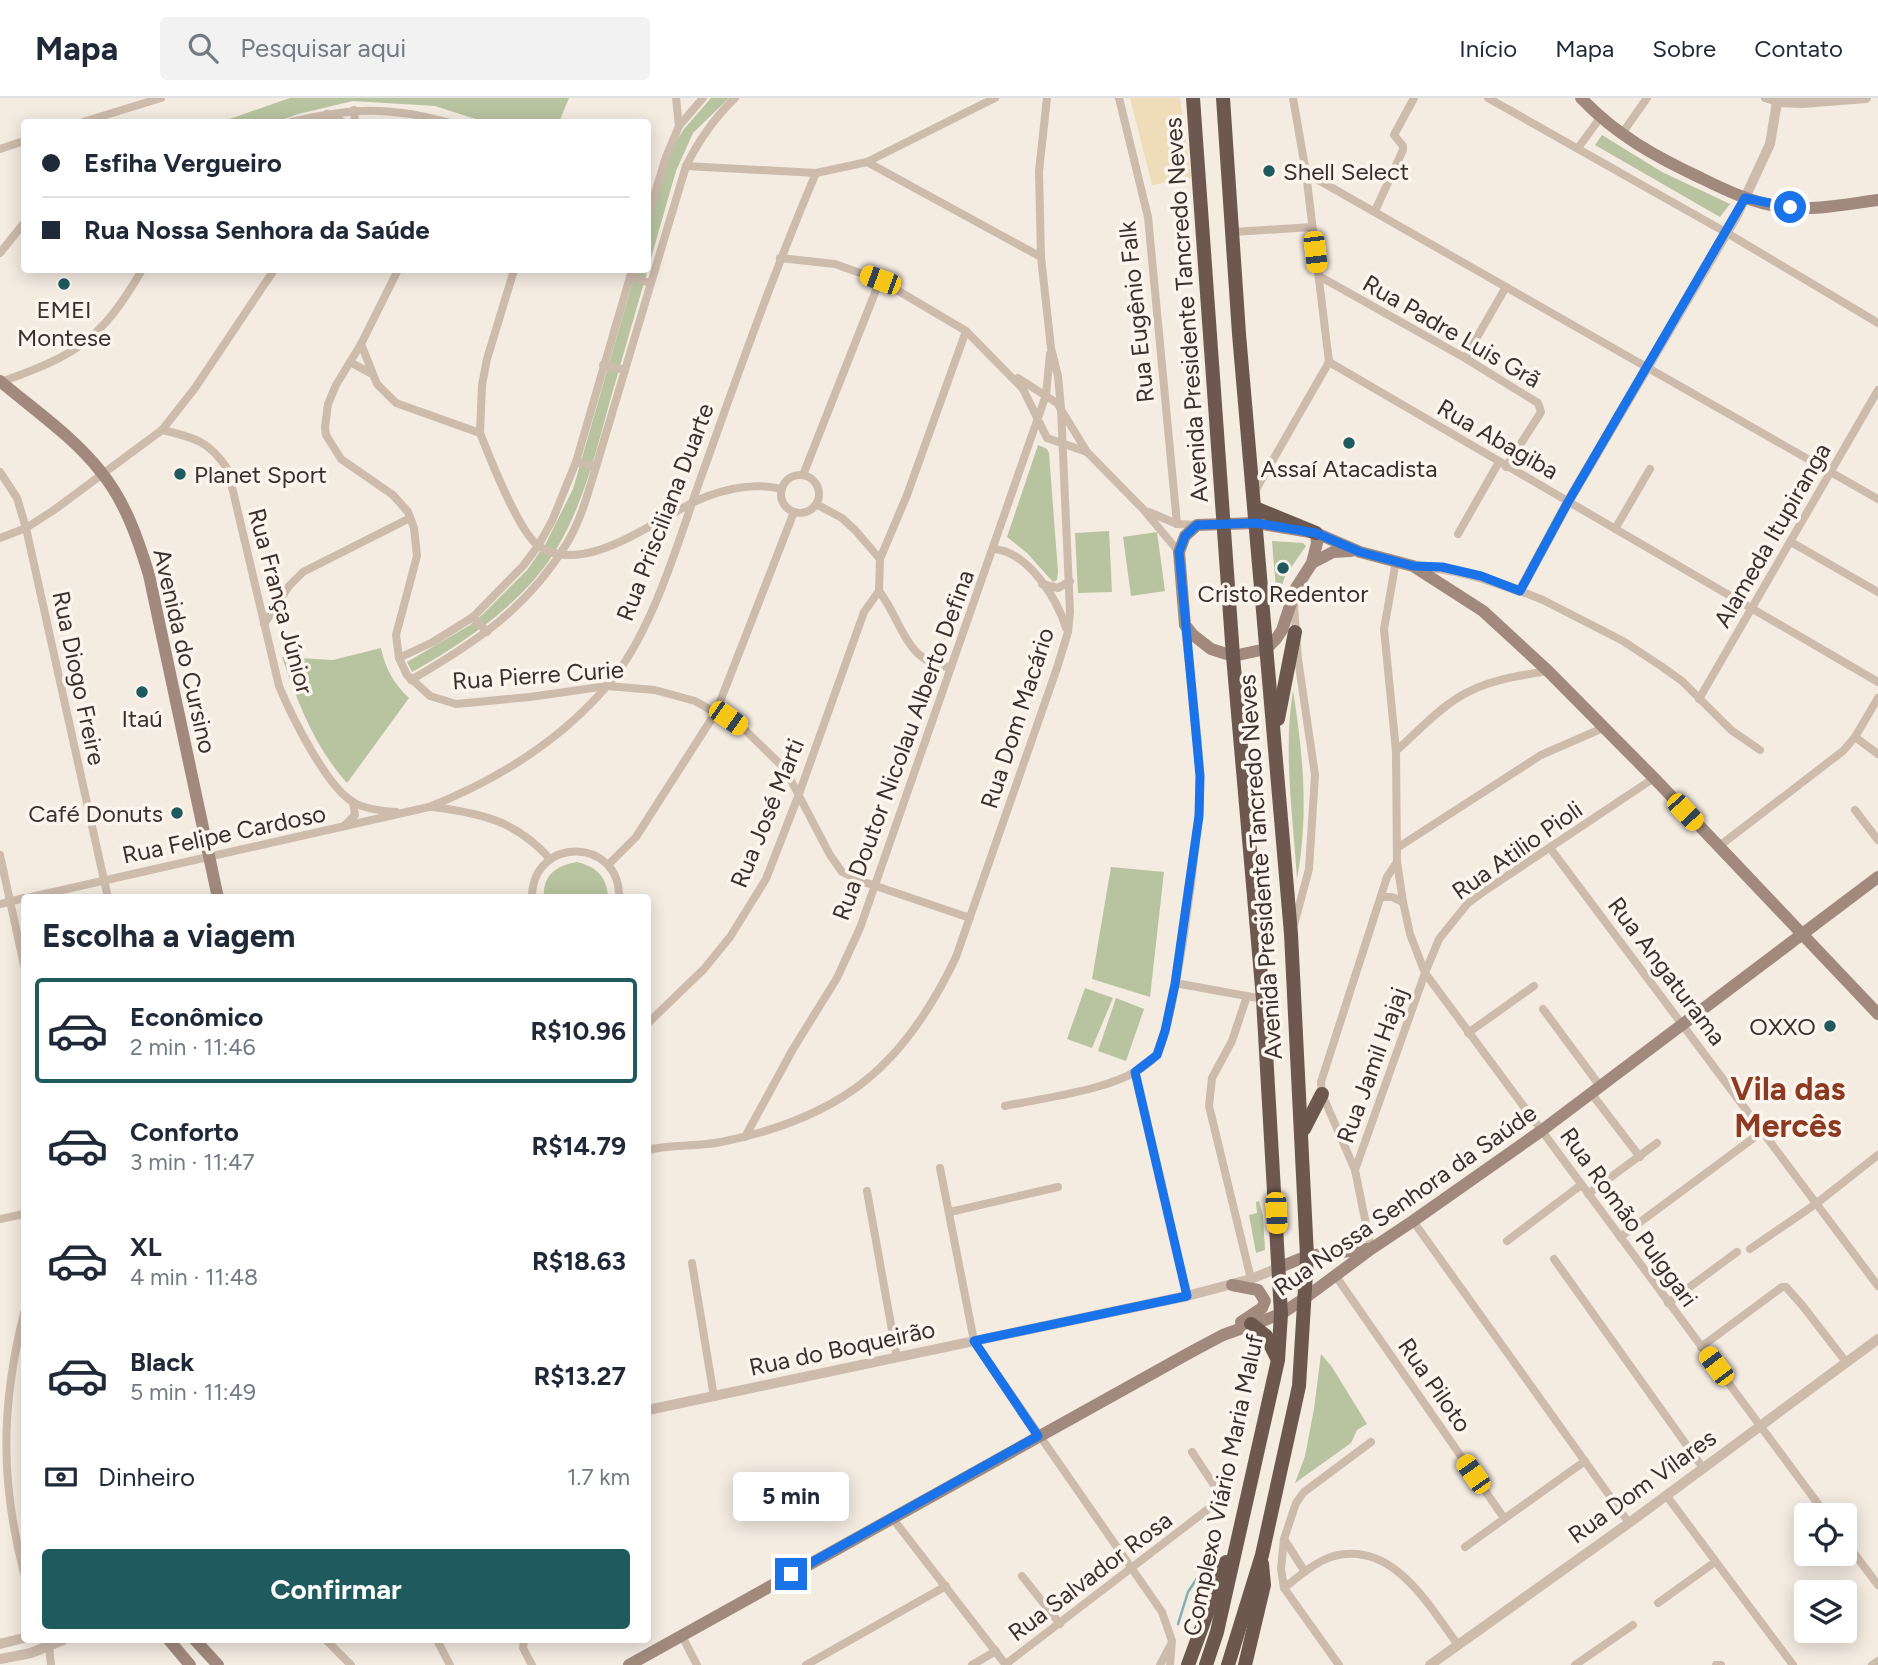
<!DOCTYPE html>
<html lang="pt">
<head>
<meta charset="utf-8">
<style>
	body { margin:0; font-family:Figtree,sans-serif; background:#f2f2f3; color:#1f2937; height:100vh; display:flex; flex-direction:column; font-size:26px; white-space:nowrap }
	* { box-sizing:border-box; margin:0 }
	p { font-size:23px; color:#747a83 }
	.icon { flex:none; width:38px; height:38px; fill:none; stroke:currentColor; stroke-width:2; stroke-linecap:round; stroke-linejoin:round }
	.map { position:relative; flex:1; overflow:hidden }
	.details { position:absolute; left:21px; top:796px; width:630px; height:749px; display:flex; flex-direction:column; background:#fff; border-radius:7px; box-shadow:0 4px 18px #0003 }
	.details>* { flex:none }
	.top-card { position:absolute; left:21px; top:21px; width:630px; height:154px; border-radius:7px; box-shadow:0 4px 18px #0003; display:grid; align-content:center; height:154px; padding:0 21px; background:#fff }
	.buttons { position:absolute; left:1794px; top:1405px; display:grid; gap:14px }
	.buttons a { display:grid; place-items:center; width:63px; height:63px; border-radius:7px; background:#fff; box-shadow:0 4px 18px #0003; font-size:35px }
	.end { position:absolute; width:32px; height:32px; margin:-16px; border:9px solid #1a73e8; background:#fff; box-shadow:0 0 0 4px #fff }
	.from { border-radius:50% }
	.bubble { position:absolute; height:49px; border-radius:7px; background:#fff; box-shadow:0 4px 18px #0003; font-size:23px; font-weight:700; line-height:49px; text-align:center }
	.car { position:absolute; width:21px; height:42px; margin:-21px -10px; border-radius:9px; box-shadow:0 0 5px 2px #0007; background:linear-gradient(#f5c518 24%,#345 0 40%,#f5c518 0 76%,#345 0 86%,#f5c518 0) }
	.top-card b { display:flex; align-items:center; gap:24px; height:66px; font-size:26px }
	.top-card b+b { border-top:2px solid #e0e1e3 }
	.top-card i { width:18px; height:18px; background:#1f2937 }
	ul { padding:0; list-style:none }
	li { display:flex; align-items:center; gap:21px; height:105px; margin:0 14px 10px; padding:0 7px; border:4px solid transparent; border-radius:7px }
	li div { flex:1 }
	li b { display:block; font-size:26px }
	li em { font-style:normal; font-weight:700 }
	li.selected { border-color:#1f5a5e }
	li>.icon { width:63px; height:63px; stroke-width:1.5 }
	h2 { padding:0 21px; font-size:32px; line-height:84px }
	.pay { display:flex; align-items:center; gap:18px; height:77px; padding:0 21px; font-size:26px }
	.pay p { margin-inline-start:auto }
	.cta { display:flex; gap:14px; margin-top:auto; padding:14px 21px }
	.cta a { flex:1; height:80px; border-radius:7px; background:#1f5a5e; color:#fff; font-size:28px; font-weight:700; line-height:80px; text-align:center }
	header { display:flex; align-items:center; gap:42px; box-sizing:border-box; height:98px; padding:0 35px; background:#fff; border-bottom:2px solid #e0e1e3 }
	header strong { font-size:33px }
	nav { display:flex; gap:38px; margin-inline-start:auto; font-size:24px }
	.search { width:490px; height:63px; background:#f2f2f3; display:flex; align-items:center; gap:18px; box-sizing:border-box; padding:0 24px; border-radius:7px; color:#747a83; font-size:26px }
	.map>svg:first-child { display:block }
	.green { fill:#b8c4a0 }
	.sand { fill:#efdcb8 }
	.lines { fill:none; stroke-linecap:round; stroke-linejoin:round }
	.stream { stroke:#7fb0b2; stroke-width:2.5 }
	.minor { stroke:#cdbbac; stroke-width:8 }
	.tertiary { stroke:#cdbbac; stroke-width:10 }
	.secondary { stroke:#a18a7d; stroke-width:12 }
	.trunk { stroke:#6c584f; stroke-width:14 }
	.route { stroke:#1a73e8; stroke-width:9 }
	.poi-dot { fill:#1f5a5e; stroke:#fbf5ee; stroke-width:2.5 }
	.labels { text-anchor:middle; dominant-baseline:central; stroke-width:7; stroke-linejoin:round; paint-order:stroke }
	.poi-label { font-size:24px; fill:#3b302b; stroke:#fbf5ee }
	.street-label { font-size:24px; fill:#3b302b; stroke:#fbf5ee }
	.district-label { font-size:32px; font-weight:bold; fill:#8c3b22; stroke:#fbf5ee }
</style>
</head>
<body>
<header>
<strong>Mapa</strong>
<div class="search"><svg class="icon" aria-label="search" viewBox="0 0 24 24"><circle cx="10" cy="10" r="6"/><path d="M15 15l6 6"/></svg>Pesquisar aqui</div>
<nav><a>Início</a><a>Mapa</a><a>Sobre</a><a>Contato</a></nav>
</header>
<div class="map">
<svg width="1878" height="1567" viewBox="0 0 1878 1567">
	<rect width="100%" height="100%" fill="#f4ebe1"/>
	<!-- green -->
	<g class="green">
		<polygon points="290,0 569,0 559,24 485,24 435,8 353,3 298,16 277,24 221,24"/>
		<path d="M711,0H729L693,35L676,73C656,143 636,212 616,282C596,350 582,427 534,482C499,521 458,548 412,574L407,564L470,527L483,516L527,472L546,445L573,391L636,172H648V129L672,50L684,31Z"/>
		<polygon points="1602,37 1662,74 1730,106 1720,119 1595,47"/>
		<polygon points="1038,347 1047,351 1049,355 1058,474 1057,482 1053,484 1027,455 1007,439"/>
		<polygon points="1109,433 1112,494 1078,495 1075,435"/>
		<polygon points="1157,434 1165,493 1131,498 1123,439"/>
		<polygon points="1272,443 1303,445 1306,448 1285,478 1277,504"/>
		<path d="M381,550C385,570 394,586 409,600L347,685C314,648 298,605 282,559L333,562Z"/>
		<path d="M1293,592C1303,656 1309,716 1297,781C1293,718 1283,654 1293,592Z"/>
		<path d="M577,764C597,769 607,779 608,800H544C542,777 557,767 577,764Z"/>
		<polygon points="1111,769 1164,774 1150,899 1092,881"/>
		<polygon points="1085,890 1113,900 1092,950 1067,941"/>
		<polygon points="1116,900 1144,911 1126,963 1098,953"/>
		<polygon points="1259,1103 1263,1118 1265,1152 1256,1155 1249,1117 1257,1115 1256,1104"/>
		<polygon points="1321,1256 1332,1269 1367,1326 1357,1332 1351,1345 1295,1385 1305,1358 1314,1311"/>
	</g>
	<!-- sand -->
	<polygon class="sand" points="1130,0 1180,0 1191,80 1152,87"/>
	<g class="lines">
		<!-- stream -->
		<polyline class="stream" points="1178,1526 1188,1494 1207,1465"/>
		<!-- minor -->
		<g class="minor">
			<polyline points="676,0 679,28"/>
			<polyline points="1119,0 1148,119 1177,426"/>
			<polyline points="1293,0 1306,75 1329,264"/>
			<polyline points="1488,0 1727,135 1878,225"/>
			<polyline points="1765,0 1777,4 1777,0"/>
			<polyline points="354,12 355,24"/>
			<polyline points="327,16 343,24"/>
			<polyline points="83,24 161,0"/>
			<path d="M291,24C351,10 387,8 447,24"/>
			<polyline points="1621,37 1647,0"/>
			<polyline points="1578,50 1600,20"/>
			<polyline points="0,51 24,43"/>
			<polyline points="867,64 1041,159"/>
			<polyline points="686,68 816,75 867,64 995,0"/>
			<polyline points="1306,75 1878,401"/>
			<polyline points="1375,113 1403,52 1403,48 1394,37 1414,0"/>
			<polyline points="648,118 666,59 679,28 703,0"/>
			<polyline points="1233,134 1312,129"/>
			<polyline points="0,155 24,125"/>
			<polyline points="780,160 835,166 880,182 966,233 1023,291 1047,340 1087,354"/>
			<polyline points="398,172 361,246 336,287 328,306 325,329 326,337 341,361 393,397 408,414 414,430 417,458 396,537 399,560 407,577 430,598 456,606 530,599 607,588 655,592 695,603 743,630 785,671 830,757 842,774 861,783 970,820"/>
			<polyline points="1319,178 1465,260 1538,305 1541,314 1506,369"/>
			<polyline points="630,179 650,185"/>
			<path d="M361,246L377,286L396,305L480,335C490,360 519,436 540,449C589,480 663,414 708,398C732,389 757,385 782,391"/>
			<polyline points="1465,260 1506,189"/>
			<polyline points="350,264 372,276"/>
			<polyline points="1329,264 1878,584"/>
			<polyline points="603,267 625,272"/>
			<polyline points="1018,280 1057,305 1087,354 1143,411 1179,454"/>
			<path d="M1,284C77,257 101,242 142,172"/>
			<path d="M162,332C193,339 210,343 228,372L279,588C291,617 326,688 353,704C364,711 383,713 396,714"/>
			<polyline points="480,335 482,287 487,261 514,172"/>
			<polyline points="576,364 596,369"/>
			<polyline points="0,374 17,400 26,430 108,800"/>
			<polyline points="803,377 880,182"/>
			<circle cx="800" cy="396" r="19"/>
			<polyline points="1254,395 1329,264"/>
			<polyline points="816,406 842,420 855,432 880,461"/>
			<polyline points="1149,414 1177,426 1196,427"/>
			<polyline points="1615,431 1650,371"/>
			<polyline points="1458,436 1499,364"/>
			<polyline points="0,440 26,430 54,412 162,332 195,290 274,172"/>
			<polyline points="1791,444 1878,494"/>
			<path d="M994,451C1028,454 1057,500 1066,530"/>
			<polyline points="1396,463 1384,531 1396,653 1397,764 1403,804 1410,836 1425,875 1827,1418"/>
			<polyline points="1042,486 1058,490 1070,483"/>
			<polyline points="879,493 880,461 907,397 966,233"/>
			<path d="M879,493C903,524 905,566 951,569"/>
			<polyline points="1520,493 1543,502 1623,543 1661,568 1682,583 1731,632 1760,652"/>
			<polyline points="1294,507 1298,561 1315,677 1309,771 1294,827"/>
			<polyline points="473,519 487,534"/>
			<polyline points="264,526 289,488 303,474 410,420"/>
			<polyline points="399,560 433,544 473,519 523,468 538,448 552,423 576,364 632,172"/>
			<path d="M411,582C476,544 527,511 567,445C581,422 588,395 596,369L686,68C699,42 714,20 735,0"/>
			<polyline points="1699,601 1878,292"/>
			<polyline points="1855,639 1878,656"/>
			<path d="M1396,653C1416,635 1436,613 1459,599C1486,582 1517,578 1548,573"/>
			<path d="M432,709C481,715 517,723 550,761"/>
			<polyline points="1855,712 1878,742"/>
			<polyline points="344,728 355,717 353,704"/>
			<polyline points="1718,749 1843,653 1855,639 1878,600"/>
			<polyline points="1397,750 1541,657 1603,630"/>
			<polyline points="1550,750 1878,1188"/>
			<polyline points="0,757 24,867"/>
			<polyline points="608,767 636,739 716,614 794,414"/>
			<polyline points="1381,799 1392,799 1403,804"/>
			<path d="M27,800L429,709C497,682 559,644 607,588C652,536 677,447 700,382C737,279 773,176 816,75"/>
			<path d="M532,800C532,737 621,739 619,800"/>
			<polyline points="0,806 24,800"/>
			<polyline points="1175,885 1263,901"/>
			<polyline points="1247,898 1232,943 1212,980 1209,1008 1251,1181"/>
			<polyline points="1543,911 1600,988"/>
			<polyline points="648,925 704,871 730,839 766,781 799,696 864,514 879,493"/>
			<polyline points="1468,935 1534,888"/>
			<polyline points="1135,974 1187,1198"/>
			<polyline points="1591,995 1640,1059"/>
			<path d="M1005,1008C1047,999 1126,991 1155,959C1174,938 1200,730 1200,693C1200,638 1190,583 1185,529"/>
			<polyline points="745,1039 793,951 837,880 860,830 1046,297 1050,256"/>
			<path d="M648,1052C672,1046 697,1049 721,1044C841,1020 904,969 956,859L1057,570L1068,534L1070,514L1061,310L1058,278L1051,250L1041,159L1039,73L1047,0"/>
			<polyline points="940,1070 974,1243 1162,1514 1172,1543 1170,1567"/>
			<polyline points="1355,1072 1425,875 1439,841 1468,805 1483,794 1654,680"/>
			<polyline points="867,1093 897,1260"/>
			<polyline points="1588,1096 1657,1045"/>
			<polyline points="950,1114 1058,1089"/>
			<polyline points="0,1121 24,1116"/>
			<polyline points="1413,1123 1629,1425"/>
			<polyline points="1620,1139 1763,1033"/>
			<polyline points="1507,1143 1581,1087"/>
			<polyline points="1371,1151 1355,1072 1322,996 1321,984 1387,779 1397,764"/>
			<polyline points="1750,1151 1817,1105 1878,1057"/>
			<polyline points="1554,1161 1703,1370"/>
			<polyline points="692,1165 714,1299"/>
			<polyline points="1335,1177 1504,1420"/>
			<polyline points="1668,1205 1737,1154"/>
			<path d="M24,1215C1,1307 0,1383 24,1475"/>
			<polyline points="1701,1249 1782,1189 1786,1189 1802,1207 1846,1264"/>
			<polyline points="1666,1397 1793,1567"/>
			<polyline points="893,1421 1006,1567"/>
			<polyline points="1284,1441 1305,1474"/>
			<polyline points="1844,1442 1878,1487"/>
			<polyline points="1465,1449 1585,1363"/>
			<polyline points="1022,1478 1060,1526"/>
			<path d="M1284,1490C1298,1479 1316,1463 1334,1458C1394,1443 1429,1508 1458,1547"/>
			<polyline points="1658,1505 1715,1464"/>
			<polyline points="682,1538 697,1567"/>
			<polyline points="326,1542 351,1567"/>
			<polyline points="437,1542 450,1567"/>
			<polyline points="524,1542 523,1550 532,1567"/>
			<polyline points="49,1548 51,1567"/>
			<polyline points="1006,1566 1216,1405 1218,1393 1192,1354"/>
			<polyline points="806,1567 946,1488"/>
			<polyline points="972,1567 996,1553"/>
			<polyline points="1160,1567 1171,1546"/>
			<polyline points="1339,1567 1284,1490 1281,1471 1284,1441 1296,1405 1304,1394 1371,1344"/>
			<polyline points="1575,1567 1633,1527"/>
			<polyline points="1716,1567 1721,1567"/>
			<polyline points="1872,1567 1878,1563"/>
		</g>
		<!-- tertiary -->
		<g class="tertiary">
			<path d="M1413,468C1456,470 1481,479 1520,493L1568,404L1737,117L1770,46L1777,4L1802,5L1866,0"/>
			<polyline points="648,1312 1187,1198 1251,1181 1280,1169"/>
			<polyline points="0,1546 24,1540"/>
			<polyline points="0,1561 31,1555 63,1542"/>
			<polyline points="1430,1567 1629,1425 1878,1241"/>
		</g>
		<!-- secondary -->
		<g class="secondary">
			<path d="M1581,0C1616,37 1656,59 1701,80C1727,93 1753,105 1782,109C1813,113 1847,106 1878,102"/>
			<path d="M0,283C34,312 74,339 101,374C125,403 138,441 149,477L218,800"/>
			<polyline points="1316,435 1317,445 1312,465 1296,490 1282,532 1276,541 1266,551 1233,558 1211,551 1193,537 1185,527 1179,454 1185,438 1197,427 1256,425 1316,435 1360,454 1413,468 1483,513 1548,573 1654,680 1878,916"/>
			<polyline points="1312,465 1333,454 1351,453"/>
			<polyline points="1280,1169 1307,1158 1367,1151"/>
			<polyline points="1232,1187 1258,1192 1265,1203 1262,1210 1241,1224"/>
			<polyline points="169,1542 190,1567"/>
			<polyline points="195,1542 218,1567"/>
			<polyline points="629,1567 1191,1254 1223,1237 1281,1216 1305,1200 1371,1151 1413,1123 1541,1033 1878,779"/>
		</g>
		<!-- trunk -->
		<g class="trunk">
			<polyline points="1193,0 1233,558 1263,901 1281,1216 1278,1262 1217,1534 1206,1567"/>
			<polyline points="1223,0 1239,236 1291,836 1307,1158 1299,1288 1262,1457 1228,1567"/>
			<polyline points="1255,410 1316,435"/>
			<polyline points="1278,621 1295,534"/>
			<polyline points="1304,1031 1322,996"/>
			<polyline points="1251,1226 1266,1238 1277,1260"/>
			<polyline points="1188,1567 1226,1464"/>
			<polyline points="1245,1567 1264,1487 1262,1466"/>
		</g>
	</g>
	<g class="lines">
		<!-- route -->
		<polyline class="route" points="791,1476 1038,1338 974,1243 1187,1198 1135,974 1157,957 1165,933 1175,886 1199,718 1200,678 1179,454 1185,438 1197,427 1256,425 1316,435 1360,454 1413,468 1442,469 1481,478 1520,493 1568,404 1745,100 1790,109"/>
	</g>
	<!-- markers -->
	<g class="poi-dot">
		<circle cx="1269" cy="73" r="7"/>
		<circle cx="64" cy="186" r="7"/>
		<circle cx="1349" cy="345" r="7"/>
		<circle cx="180" cy="376" r="7"/>
		<circle cx="1283" cy="470" r="7"/>
		<circle cx="142" cy="594" r="7"/>
		<circle cx="177" cy="715" r="7"/>
		<circle cx="1830" cy="928" r="7"/>
	</g>
	<g class="labels">
		<!-- poi labels -->
		<g class="poi-label">
			<text x="1283" y="73" text-anchor="start">Shell Select</text>
			<text x="64" y="211">EMEI<tspan x="64" dy="28">Montese</tspan></text>
			<text x="1349" y="370">Assaí Atacadista</text>
			<text x="194" y="376" text-anchor="start">Planet Sport</text>
			<text x="1283" y="495">Cristo Redentor</text>
			<text x="142" y="620">Itaú</text>
			<text x="163" y="715" text-anchor="end">Café Donuts</text>
			<text x="1816" y="928" text-anchor="end">OXXO</text>
		</g>
		<!-- street labels -->
		<g class="street-label">
			<text transform="translate(1186 212) rotate(-94)">Avenida Presidente Tancredo Neves</text>
			<text transform="translate(1136 214) rotate(-96)">Rua Eugênio Falk</text>
			<text transform="translate(1452 233) rotate(30)">Rua Padre Luis Grã</text>
			<text transform="translate(1498 341) rotate(30)">Rua Abagiba</text>
			<text transform="translate(665 414) rotate(-69)">Rua Prisciliana Duarte</text>
			<text transform="translate(1772 437) rotate(-60)">Alameda Itupiranga</text>
			<text transform="translate(281 503) rotate(75)">Rua França Júnior</text>
			<text transform="translate(185 553) rotate(77)">Avenida do Cursino</text>
			<text transform="translate(538 577) rotate(-4)">Rua Pierre Curie</text>
			<text transform="translate(79 580) rotate(78)">Rua Diogo Freire</text>
			<text transform="translate(1017 620) rotate(-72)">Rua Dom Macário</text>
			<text transform="translate(903 647) rotate(-70)">Rua Doutor Nicolau Alberto Defina</text>
			<text transform="translate(767 715) rotate(-68)">Rua José Marti</text>
			<text transform="translate(224 736) rotate(-12)">Rua Felipe Cardoso</text>
			<text transform="translate(1517 752) rotate(-35)">Rua Atilio Pioli</text>
			<text transform="translate(1260 769) rotate(-94)">Avenida Presidente Tancredo Neves</text>
			<text transform="translate(1667 873) rotate(53)">Rua Angaturama</text>
			<text transform="translate(1372 967) rotate(-70)">Rua Jamil Hajaj</text>
			<text transform="translate(1405 1102) rotate(-35)">Rua Nossa Senhora da Saúde</text>
			<text transform="translate(1629 1119) rotate(54)">Rua Romão Pulggari</text>
			<text transform="translate(842 1250) rotate(-12)">Rua do Boqueirão</text>
			<text transform="translate(1435 1287) rotate(55)">Rua Piloto</text>
			<text transform="translate(1223 1387) rotate(-78)">Complexo Viário Maria Maluf</text>
			<text transform="translate(1642 1388) rotate(-36)">Rua Dom Vilares</text>
			<text transform="translate(1090 1478) rotate(-37)">Rua Salvador Rosa</text>
		</g>
		<!-- district labels -->
		<g class="district-label">
			<text x="1788" y="991">Vila das<tspan x="1788" dy="37">Mercês</tspan></text>
		</g>
	</g>
</svg>
<div class="buttons">
<a><svg class="icon" aria-label="locate" viewBox="0 0 24 24"><circle cx="12" cy="12" r="6"/><path d="M12 2v4M12 18v4M2 12h4M18 12h4"/></svg></a>
<a><svg class="icon" aria-label="layers" viewBox="0 0 24 24"><path d="M12 4l9 5-9 5-9-5zM3 14l9 5 9-5"/></svg></a>
</div>
<i class="end from" style="left:1790px;top:109px"></i>
<i class="end" style="left:791px;top:1476px"></i>
<div class="bubble" style="left:733px;top:1374px;width:116px">5 min</div>
<i class="car" style="left:1315px;top:154px;rotate:173deg"></i>
<i class="car" style="left:880px;top:182px;rotate:290deg"></i>
<i class="car" style="left:728px;top:620px;rotate:125deg"></i>
<i class="car" style="left:1685px;top:714px;rotate:137deg"></i>
<i class="car" style="left:1276px;top:1115px;rotate:177deg"></i>
<i class="car" style="left:1716px;top:1268px;rotate:323deg"></i>
<i class="car" style="left:1473px;top:1376px;rotate:325deg"></i>
<div class="top-card">
<b><i class="from"></i>Esfiha Vergueiro</b>
<b><i></i>Rua Nossa Senhora da Saúde</b>
</div>
<section class="details">
<h2>Escolha a viagem</h2>
<ul>
<li class="selected"><svg class="icon" aria-label="car" viewBox="0 0 24 24"><path d="M5 17H2v-5l4-1 3-4h7l3 4 3 1v5h-3M9 17h6M6 11h13"/><circle cx="7" cy="17" r="2"/><circle cx="17" cy="17" r="2"/></svg><div><b>Econômico</b><p>2 min · 11:46</p></div><em>R$10.96</em></li>
<li><svg class="icon" aria-label="car" viewBox="0 0 24 24"><path d="M5 17H2v-5l4-1 3-4h7l3 4 3 1v5h-3M9 17h6M6 11h13"/><circle cx="7" cy="17" r="2"/><circle cx="17" cy="17" r="2"/></svg><div><b>Conforto</b><p>3 min · 11:47</p></div><em>R$14.79</em></li>
<li><svg class="icon" aria-label="car" viewBox="0 0 24 24"><path d="M5 17H2v-5l4-1 3-4h7l3 4 3 1v5h-3M9 17h6M6 11h13"/><circle cx="7" cy="17" r="2"/><circle cx="17" cy="17" r="2"/></svg><div><b>XL</b><p>4 min · 11:48</p></div><em>R$18.63</em></li>
<li><svg class="icon" aria-label="car" viewBox="0 0 24 24"><path d="M5 17H2v-5l4-1 3-4h7l3 4 3 1v5h-3M9 17h6M6 11h13"/><circle cx="7" cy="17" r="2"/><circle cx="17" cy="17" r="2"/></svg><div><b>Black</b><p>5 min · 11:49</p></div><em>R$13.27</em></li>
</ul>
<div class="pay"><svg class="icon" aria-label="cash" viewBox="0 0 24 24"><path d="M3 7h18v10H3z"/><circle cx="12" cy="12" r="2"/></svg>Dinheiro<p>1.7 km</p></div>
<div class="cta"><a>Confirmar</a></div>
</section>
</div>
</body>
</html>
